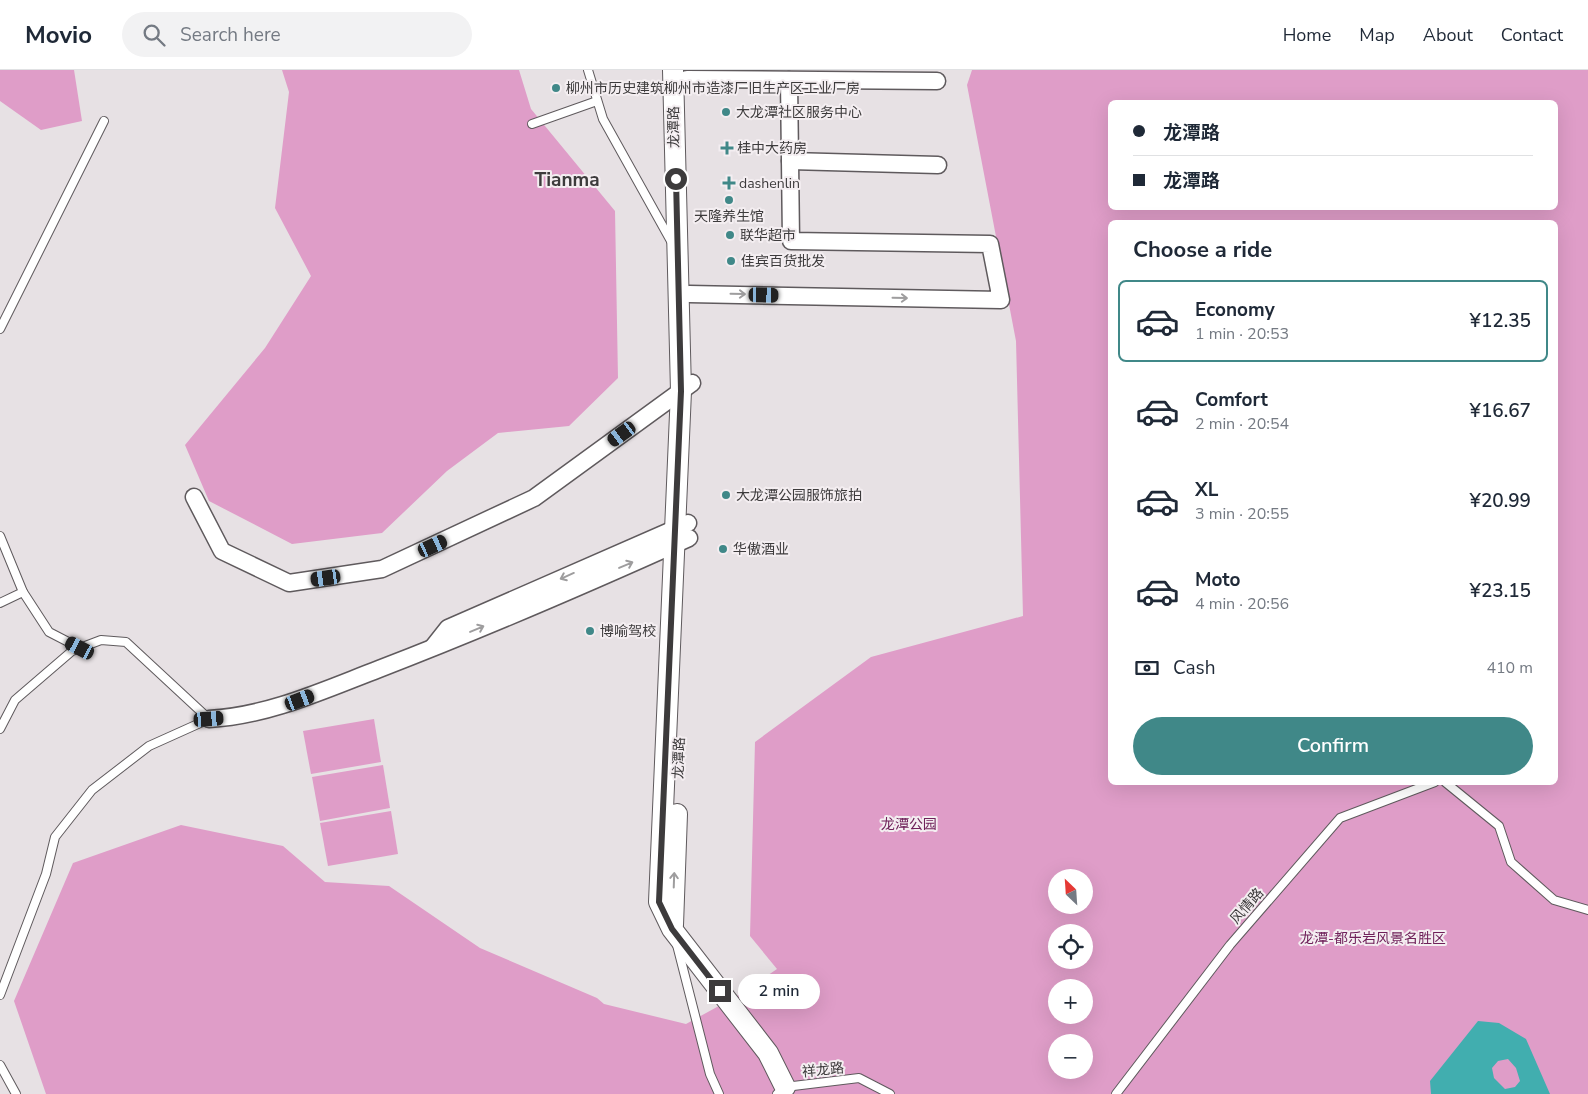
<!DOCTYPE html>
<html lang="en">
<head>
<meta charset="utf-8">
<style>
	body { margin:0; font-family:"Nunito Sans","Noto Sans SC",sans-serif; background:#f2f2f3; color:#1f2937; height:100vh; display:flex; flex-direction:column; font-size:19px; white-space:nowrap }
	* { box-sizing:border-box; margin:0 }
	p { font-size:16px; color:#747a83 }
	.icon { flex:none; width:28px; height:28px; fill:none; stroke:currentColor; stroke-width:2; stroke-linecap:round; stroke-linejoin:round }
	.map { position:relative; flex:1; overflow:hidden }
	.side { position:absolute; left:1108px; top:150px; width:450px; height:565px; display:flex; flex-direction:column; background:#fff; border-radius:8px; box-shadow:0 5px 20px #0002 }
	.side>* { flex:none }
	.top-card { position:absolute; left:1108px; top:30px; width:450px; height:110px; border-radius:8px; box-shadow:0 5px 20px #0002; display:grid; align-content:center; height:110px; padding:0 25px; background:#fff }
	.needle { width:32px; rotate:335deg }
	.controls { position:absolute; left:1048px; top:799px; display:grid; gap:10px }
	.controls a { display:grid; place-items:center; width:45px; height:45px; border-radius:50%; background:#fff; box-shadow:0 5px 20px #0002; font-size:25px }
	.end { position:absolute; width:22px; height:22px; margin:-11px; border:6px solid #3d3b3c; background:#fff; box-shadow:0 0 0 2px #fff }
	.from { border-radius:50% }
	.bubble { position:absolute; height:35px; border-radius:18px; background:#fff; box-shadow:0 5px 20px #0002; font-size:16px; font-weight:600; line-height:35px; text-align:center }
	.car { position:absolute; width:15px; height:30px; margin:-15px -8px; border-radius:6px; box-shadow:0 0 4px 1px #0007; background:linear-gradient(#222 24%,#8ab4d8 0 40%,#222 0 76%,#8ab4d8 0 86%,#222 0) }
	.top-card b { display:flex; align-items:center; gap:18px; height:48px; font-size:19px }
	.top-card b+b { border-top:1px solid #e0e1e3 }
	.top-card i { width:12px; height:12px; background:#1f2937 }
	ul { padding:0; list-style:none }
	li { display:flex; align-items:center; gap:15px; height:82px; margin:0 10px 8px; padding:0 15px; border:2px solid transparent; border-radius:8px }
	li div { flex:1 }
	li b { display:block; font-size:19px }
	li em { font-style:normal; font-weight:600 }
	li.current { border-color:#408888 }
	li>.icon { width:45px; height:45px; stroke-width:1.5 }
	h2 { padding:0 25px; font-size:22px; line-height:60px }
	.pay { display:flex; align-items:center; gap:12px; height:55px; padding:0 25px; font-size:19px }
	.pay p { margin-inline-start:auto }
	.button { display:flex; gap:10px; margin-top:auto; padding:10px 25px }
	.button a { flex:1; height:58px; border-radius:30px; background:#408888; color:#fff; font-size:20px; font-weight:600; line-height:58px; text-align:center }
	header { display:flex; align-items:center; gap:30px; box-sizing:border-box; height:70px; padding:0 25px; background:#fff; border-bottom:1px solid #e0e1e3 }
	header strong { font-size:24px }
	nav { display:flex; gap:28px; margin-inline-start:auto; font-size:18px }
	.search { width:350px; height:45px; background:#f2f2f3; display:flex; align-items:center; gap:12px; box-sizing:border-box; padding:0 18px; border-radius:28px; color:#747a83; font-size:19px }
	.map>svg:first-child { display:block }
	.green { fill:#df9dc8; fill-rule:evenodd }
	.water { fill:#41aeaf; fill-rule:evenodd }
	.lines { fill:none; stroke-linecap:round; stroke-linejoin:round }
	.service-casing { stroke:#5f5a5d; stroke-width:10 }
	.minor-casing { stroke:#5f5a5d; stroke-width:19 }
	.tertiary-casing { stroke:#5f5a5d; stroke-width:22 }
	.service { stroke:#fff; stroke-width:8 }
	.minor { stroke:#fff; stroke-width:16 }
	.tertiary { stroke:#fff; stroke-width:20 }
	.oneway { stroke:#9e9d9e }
	.route { stroke:#3d3b3c; stroke-width:6 }
	.poi-dot { fill:#408888; stroke:#f4eef1; stroke-width:2 }
	.labels { text-anchor:middle; dominant-baseline:central; stroke-width:4; stroke-linejoin:round; paint-order:stroke }
	.poi-label { font-size:14px; fill:#3d3b3c; stroke:#f4eef1; text-anchor:start }
	.street-label { font-size:14px; fill:#3d3b3c; stroke:#f4eef1 }
	.park-label { font-size:14px; fill:#6f215a; stroke:#f4eef1 }
	.district-label { font-size:19px; font-weight:bold; fill:#3d3b3c; stroke:#f4eef1 }
</style>
</head>
<body>
<header>
<strong>Movio</strong>
<div class="search"><svg class="icon" aria-label="search" viewBox="0 0 24 24"><circle cx="10" cy="10" r="6"/><path d="M15 15l6 6"/></svg>Search here</div>
<nav><a>Home</a><a>Map</a><a>About</a><a>Contact</a></nav>
</header>
<div class="map">
<svg width="1588" height="1024" viewBox="0 0 1588 1024">
	<rect width="100%" height="100%" fill="#e7e1e4"/>
	<!-- green -->
	<g class="green">
		<polygon points="0,0 74,0 82,51 41,60 0,31"/>
		<polygon points="282,0 519,0 531,39 615,141 618,308 569,356 498,363 447,401 382,463 292,474 209,431 185,375 265,278 311,206 275,138 289,22"/>
		<path d="M972,0H1588V1024H46L14,931L73,793L181,755L283,776L325,812L389,816L480,878L597,928L604,934L686,954L737,926L777,899L750,866L755,672L871,587L1023,546L1016,271L967,15ZM1110,32H1555V138H1110ZM1110,152H1555V712H1110ZM1056,808H1084V835H1056ZM1056,862H1084V890H1056ZM1056,918H1084V945H1056ZM1056,972H1084V1000H1056Z"/>
		<polygon points="374,649 381,692 311,704 303,661"/>
		<polygon points="383,695 390,738 320,751 312,707"/>
		<polygon points="391,741 398,784 328,796 320,753"/>
	</g>
	<!-- water -->
	<path class="water" d="M1478,951L1499,953L1526,969L1550,1024H1431L1430,1011ZM1508,989L1516,998L1520,1011L1515,1017L1505,1019L1494,1008L1492,998L1498,991Z"/>
	<g class="lines">
		<defs>
			<g id="service">
				<polyline points="588,0 603,49 671,171"/>
				<polyline points="532,54 597,31"/>
				<polyline points="0,259 104,51"/>
				<polyline points="0,466 23,522 49,562 80,578"/>
				<polyline points="0,533 23,522"/>
				<polyline points="0,659 15,630 72,581 101,570 126,572 209,649 149,676 92,720 55,767 46,804 0,925"/>
				<polyline points="1445,712 1499,756 1511,792 1554,830 1588,840"/>
				<polyline points="677,875 710,1004 719,1024"/>
				<polyline points="0,995 16,1024"/>
				<polyline points="777,1024 785,1017 859,1008 890,1024"/>
				<polyline points="1116,1024 1230,875 1340,748 1435,712"/>
			</g>
			<g id="minor">
				<polyline points="687,9 937,11"/>
				<polyline points="790,91 938,95"/>
				<polyline points="689,224 1001,230 990,174 791,171 789,10"/>
				<polyline points="194,427 222,481 289,513 382,499 534,428 692,313"/>
				<polyline points="433,577 448,558 688,453"/>
				<path d="M209,649C268,646 324,620 379,599C483,559 587,514 689,468"/>
			</g>
			<g id="tertiary">
				<polyline points="673,0 681,321 659,832 672,859 768,983 785,1017"/>
				<polyline points="673,855 677,744"/>
			</g>
		</defs>
		<!-- service casing -->
		<use href="#service" class="service-casing"/>
		<!-- minor casing -->
		<use href="#minor" class="minor-casing"/>
		<!-- tertiary casing -->
		<use href="#tertiary" class="tertiary-casing"/>
		<!-- service -->
		<use href="#service" class="service"/>
		<!-- minor -->
		<use href="#minor" class="minor"/>
		<!-- tertiary -->
		<use href="#tertiary" class="tertiary"/>
	</g>
	<!-- one-way arrows -->
	<defs><path id="oneway-shaft" d="M-6 0H5M1.5-3L5.5 0L1.5 3" fill="none" stroke-width="1.6" stroke-linecap="round" stroke-linejoin="round" transform="scale(1.25)"/></defs>
	<g class="oneway">
		<use href="#oneway-shaft" transform="translate(738 224) rotate(1)"/>
		<use href="#oneway-shaft" transform="translate(900 228) rotate(1)"/>
		<use href="#oneway-shaft" transform="translate(626 495) rotate(-23)"/>
		<use href="#oneway-shaft" transform="translate(567 506) rotate(156)"/>
		<use href="#oneway-shaft" transform="translate(477 559) rotate(-23)"/>
		<use href="#oneway-shaft" transform="translate(674 810) rotate(-88)"/>
	</g>
	<g class="lines">
		<!-- route -->
		<polyline class="route" points="676,109 681,321 659,832 672,859 720,921"/>
	</g>
	<!-- markers -->
	<g class="poi-dot">
		<circle cx="556" cy="18" r="5"/>
		<circle cx="726" cy="42" r="5"/>
		<path d="M724.5 70.5h5v5h5v5h-5v5h-5v-5h-5v-5h5z"/>
		<path d="M726.5 105.5h5v5h5v5h-5v5h-5v-5h-5v-5h5z"/>
		<circle cx="729" cy="130" r="5"/>
		<circle cx="730" cy="165" r="5"/>
		<circle cx="731" cy="191" r="5"/>
		<circle cx="726" cy="425" r="5"/>
		<circle cx="723" cy="479" r="5"/>
		<circle cx="590" cy="561" r="5"/>
	</g>
	<g class="labels">
		<!-- poi labels -->
		<g class="poi-label">
			<text x="566" y="18">柳州市历史建筑柳州市造漆厂旧生产区工业厂房</text>
			<text x="736" y="42">大龙潭社区服务中心</text>
			<text x="737" y="78">桂中大药房</text>
			<text x="739" y="113">dashenlin</text>
			<text x="729" y="146" text-anchor="middle">天隆养生馆</text>
			<text x="740" y="165">联华超市</text>
			<text x="741" y="191">佳宾百货批发</text>
			<text x="736" y="425">大龙潭公园服饰旅拍</text>
			<text x="733" y="479">华傲酒业</text>
			<text x="600" y="561">博喻驾校</text>
		</g>
		<!-- street labels -->
		<g class="street-label">
			<text transform="translate(674 57) rotate(-91)">龙潭路</text>
			<text transform="translate(679 688) rotate(-88)">龙潭路</text>
			<text transform="translate(1247 836) rotate(-49)">风情路</text>
			<text transform="translate(823 1000) rotate(-6)">祥龙路</text>
		</g>
		<!-- park labels -->
		<g class="park-label">
			<text x="909" y="754">龙潭公园</text>
			<text x="1373" y="868">龙潭-都乐岩风景名胜区</text>
		</g>
		<!-- district labels -->
		<g class="district-label">
			<text x="567" y="110">Tianma</text>
		</g>
	</g>
</svg>
<div class="controls">
<a><svg class="needle" viewBox="-14 -14 28 28"><path d="M0-13l5 13h-10z" fill="#e53935"/><path d="M0 13l5-13h-10z" fill="#747a83"/></svg></a>
<a><svg class="icon" aria-label="locate" viewBox="0 0 24 24"><circle cx="12" cy="12" r="6"/><path d="M12 2v4M12 18v4M2 12h4M18 12h4"/></svg></a>
<a>+</a>
<a>−</a>
</div>
<i class="end from" style="left:676px;top:109px"></i>
<i class="end" style="left:720px;top:921px"></i>
<div class="bubble" style="left:738px;top:904px;width:82px">2 min</div>
<i class="car" style="left:764px;top:225px;rotate:91deg"></i>
<i class="car" style="left:622px;top:364px;rotate:234deg"></i>
<i class="car" style="left:433px;top:476px;rotate:65deg"></i>
<i class="car" style="left:326px;top:508px;rotate:262deg"></i>
<i class="car" style="left:80px;top:578px;rotate:297deg"></i>
<i class="car" style="left:300px;top:630px;rotate:69deg"></i>
<i class="car" style="left:209px;top:649px;rotate:86deg"></i>
<div class="top-card">
<b><i class="from"></i>龙潭路</b>
<b><i></i>龙潭路</b>
</div>
<section class="side">
<h2>Choose a ride</h2>
<ul>
<li class="current"><svg class="icon" aria-label="car" viewBox="0 0 24 24"><path d="M5 17H2v-5l4-1 3-4h7l3 4 3 1v5h-3M9 17h6M6 11h13"/><circle cx="7" cy="17" r="2"/><circle cx="17" cy="17" r="2"/></svg><div><b>Economy</b><p>1 min · 20:53</p></div><em>¥12.35</em></li>
<li><svg class="icon" aria-label="car" viewBox="0 0 24 24"><path d="M5 17H2v-5l4-1 3-4h7l3 4 3 1v5h-3M9 17h6M6 11h13"/><circle cx="7" cy="17" r="2"/><circle cx="17" cy="17" r="2"/></svg><div><b>Comfort</b><p>2 min · 20:54</p></div><em>¥16.67</em></li>
<li><svg class="icon" aria-label="car" viewBox="0 0 24 24"><path d="M5 17H2v-5l4-1 3-4h7l3 4 3 1v5h-3M9 17h6M6 11h13"/><circle cx="7" cy="17" r="2"/><circle cx="17" cy="17" r="2"/></svg><div><b>XL</b><p>3 min · 20:55</p></div><em>¥20.99</em></li>
<li><svg class="icon" aria-label="car" viewBox="0 0 24 24"><path d="M5 17H2v-5l4-1 3-4h7l3 4 3 1v5h-3M9 17h6M6 11h13"/><circle cx="7" cy="17" r="2"/><circle cx="17" cy="17" r="2"/></svg><div><b>Moto</b><p>4 min · 20:56</p></div><em>¥23.15</em></li>
</ul>
<div class="pay"><svg class="icon" aria-label="cash" viewBox="0 0 24 24"><path d="M3 7h18v10H3z"/><circle cx="12" cy="12" r="2"/></svg>Cash<p>410 m</p></div>
<div class="button"><a>Confirm</a></div>
</section>
</div>
</body>
</html>
